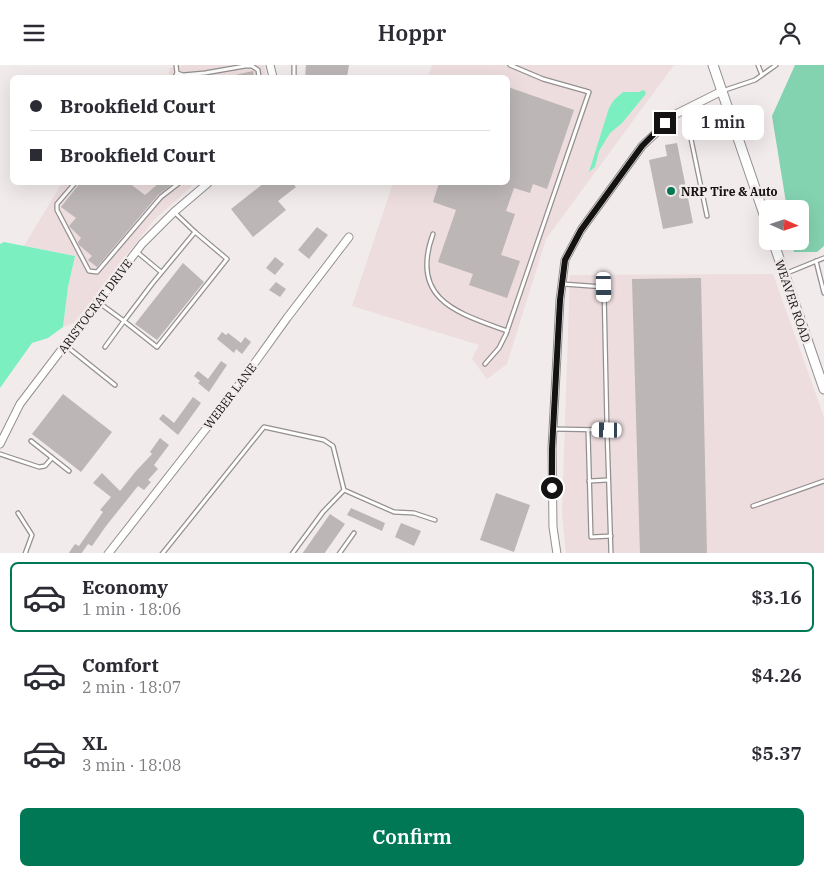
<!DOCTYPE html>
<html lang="en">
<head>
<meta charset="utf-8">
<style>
	body { margin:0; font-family:"IBM Plex Serif",serif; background:#f7f7f7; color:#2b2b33; height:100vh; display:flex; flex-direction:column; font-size:19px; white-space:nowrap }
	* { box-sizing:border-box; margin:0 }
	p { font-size:16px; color:#7c7c81 }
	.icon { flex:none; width:28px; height:28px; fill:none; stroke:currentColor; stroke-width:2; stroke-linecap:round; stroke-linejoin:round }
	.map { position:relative; height:488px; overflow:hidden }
	.sheet { display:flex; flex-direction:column; background:#fff; flex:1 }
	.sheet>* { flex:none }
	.hud { position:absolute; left:10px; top:10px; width:500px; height:110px; border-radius:8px; box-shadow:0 5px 20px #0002; display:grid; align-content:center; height:110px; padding:0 20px; background:#fff }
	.needle { width:32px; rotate:93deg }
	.fabs { position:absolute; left:759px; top:135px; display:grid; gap:10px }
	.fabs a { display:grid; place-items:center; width:50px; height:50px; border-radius:8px; background:#fff; box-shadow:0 5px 20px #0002; font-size:25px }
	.end { position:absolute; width:22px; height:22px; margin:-11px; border:6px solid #141212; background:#fff; box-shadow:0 0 0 2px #fff }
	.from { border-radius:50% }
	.bubble { position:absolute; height:35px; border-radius:8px; background:#fff; box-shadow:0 5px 20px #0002; font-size:16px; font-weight:600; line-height:35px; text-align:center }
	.car { position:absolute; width:15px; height:30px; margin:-15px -8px; border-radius:6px; box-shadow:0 0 4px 1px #0007; background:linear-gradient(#fff 24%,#345 0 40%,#fff 0 76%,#345 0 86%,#fff 0) }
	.hud b { display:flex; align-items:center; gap:18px; height:48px; font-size:19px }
	.hud b+b { border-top:1px solid #e1e1e2 }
	.hud i { width:12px; height:12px; background:#2b2b33 }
	ul { padding:9px 0 0; list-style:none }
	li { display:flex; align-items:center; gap:15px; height:70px; margin:0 10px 8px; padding:0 10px; border:2px solid transparent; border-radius:8px }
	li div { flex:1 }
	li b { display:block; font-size:19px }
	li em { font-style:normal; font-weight:600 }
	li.current { border-color:#007855 }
	li>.icon { width:45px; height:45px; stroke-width:1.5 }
	.cta { display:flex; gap:10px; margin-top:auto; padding:10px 20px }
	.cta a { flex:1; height:58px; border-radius:8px; background:#007855; color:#fff; font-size:20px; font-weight:600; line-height:58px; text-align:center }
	header { display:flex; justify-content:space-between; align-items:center; height:65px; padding:0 20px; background:#fff; font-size:22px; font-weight:600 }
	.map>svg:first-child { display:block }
	.built { fill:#eddddf }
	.green { fill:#84d3b0 }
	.water { fill:#7befbf }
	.building { fill:#bcb6b6 }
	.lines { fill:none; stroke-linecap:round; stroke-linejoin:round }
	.service-casing { stroke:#958f8f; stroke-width:5.5 }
	.minor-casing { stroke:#958f8f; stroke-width:9 }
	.secondary-casing { stroke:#958f8f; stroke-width:11 }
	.service { stroke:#fff; stroke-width:3 }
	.minor { stroke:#fff; stroke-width:7 }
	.secondary { stroke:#fff; stroke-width:9 }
	.route { stroke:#141212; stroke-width:6 }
	.poi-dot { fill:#007855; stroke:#f2ebeb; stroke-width:2 }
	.labels { text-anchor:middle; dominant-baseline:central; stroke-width:5; stroke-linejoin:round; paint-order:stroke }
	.poi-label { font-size:12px; font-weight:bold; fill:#141212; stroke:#f2ebeb; text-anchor:start }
	.street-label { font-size:12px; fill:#141212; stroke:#f2ebeb }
</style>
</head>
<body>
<header><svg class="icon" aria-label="menu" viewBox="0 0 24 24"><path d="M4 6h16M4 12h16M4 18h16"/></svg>Hoppr<svg class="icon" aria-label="person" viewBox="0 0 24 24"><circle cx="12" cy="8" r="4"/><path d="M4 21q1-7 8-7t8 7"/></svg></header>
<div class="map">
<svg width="824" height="489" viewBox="0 0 824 489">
	<rect width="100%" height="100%" fill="#f2ebeb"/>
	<!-- built -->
	<g class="built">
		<polygon points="184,0 264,0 266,12 168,12 170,3"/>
		<polygon points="432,0 674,0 546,174 507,299 487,314 472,294 479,280 352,241 393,118 508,118 508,12 428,12"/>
		<polygon points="62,118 195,118 153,156 74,258 63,262 68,222 75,191 24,181"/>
		<polygon points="773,209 824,352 824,488 566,489 562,448 570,210"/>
	</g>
	<!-- green -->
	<polygon class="green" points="795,0 824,0 824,181 817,187 794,187 792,176 800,176 800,144 787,144 772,51"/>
	<!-- water -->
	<g class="water">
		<polygon points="643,25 646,27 645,30 622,58 610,68 599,86 595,102 589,107 609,43 614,35 623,27 639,27"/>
		<polygon points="4,177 75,191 68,222 63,262 48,273 32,278 0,323 0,179"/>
	</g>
	<!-- building -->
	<g class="building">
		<polygon points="306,0 349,0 347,12 305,12"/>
		<polygon points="253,6 254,12 236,12 235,10"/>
		<polygon points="508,22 574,45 547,124 533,119 530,128 514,123 506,146 515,149 501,190 520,196 507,233 469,220 473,209 438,197 456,145 433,137 439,118 508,118"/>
		<polygon points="677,78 693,158 663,164 649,95 667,91 665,80"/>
		<polygon points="80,118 129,118 145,130 159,118 174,118 158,130 97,202 88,195 92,191 79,180 78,177 81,173 69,161 76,153 61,142"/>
		<polygon points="264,118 292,118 296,122 278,136 286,145 253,172 231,144"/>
		<polygon points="317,162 328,170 309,194 298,185"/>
		<polygon points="275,192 284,199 275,210 266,203"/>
		<polygon points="183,198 204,217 157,275 135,259"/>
		<polygon points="701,213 707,489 640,489 632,214"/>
		<polygon points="276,217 286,224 280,232 269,225"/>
		<polygon points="222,267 226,270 228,268 241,278 245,272 251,277 242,289 236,284 234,288 217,274"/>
		<polygon points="221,296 227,300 209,327 198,318 200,316 194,311 198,306 208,314"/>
		<polygon points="63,329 112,367 81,407 32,369"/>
		<polygon points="193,332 201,338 178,370 159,354 163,349 174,358"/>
		<polygon points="160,373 169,380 154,400 158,404 148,415 151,417 144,425 138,421 106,461 92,481 88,479 81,489 68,489 75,479 79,481 103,447 100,445 111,432 93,418 102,408 120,426 136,406 152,389 150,387"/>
		<polygon points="496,428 530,440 514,487 480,475"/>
		<polygon points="351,443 385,458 382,466 347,450"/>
		<polygon points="330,449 345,459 324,489 302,489"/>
		<polygon points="401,458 421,466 414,481 395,472"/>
	</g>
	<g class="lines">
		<defs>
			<g id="service">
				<polyline points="758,0 762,10"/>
				<polyline points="177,8 183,10 205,8 245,1 252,1 258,5 259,12"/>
				<polyline points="175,12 177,8 176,0"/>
				<polyline points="294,12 294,0"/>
				<polyline points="722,26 755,15 776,0"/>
				<polyline points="685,45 707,151"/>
				<polyline points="75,118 57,139 57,145 89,206 97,207 161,132 179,118"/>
				<path d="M433,169C409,235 458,248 507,266"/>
				<polyline points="137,187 161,207"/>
				<polyline points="816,196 824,228"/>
				<polyline points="787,208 824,193"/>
				<polyline points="98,237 124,256 152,219 195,167 174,147"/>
				<polyline points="65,280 115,320"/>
				<polyline points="105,282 124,256 157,282 227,194 195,167"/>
				<polyline points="485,299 499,283 506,269 589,27 543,14 510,0"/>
				<polyline points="553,364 607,365 604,222 563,219"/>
				<polyline points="588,365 591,472 611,471"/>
				<polyline points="607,365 611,489"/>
				<polyline points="31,376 69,406"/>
				<polyline points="0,389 39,402 45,401 52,393"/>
				<polyline points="589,416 608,415"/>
				<polyline points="753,441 824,416"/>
				<polyline points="18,448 32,470 25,489"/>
				<polyline points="162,489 264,362 324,375 333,381 344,425 394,447 414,448 435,455"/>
				<polyline points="292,489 323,447 344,425"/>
				<polyline points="339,489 354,468"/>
			</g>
			<g id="minor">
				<polyline points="270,0 273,12"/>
				<polyline points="0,379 20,339 142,179 174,147 208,118"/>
				<polyline points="108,489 223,342 287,253 349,172"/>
				<polyline points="557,489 553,462 552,383 560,235 565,195 581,165 642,81 676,49 722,26"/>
			</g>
			<g id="secondary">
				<polyline points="713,0 768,161"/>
				<polyline points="773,176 824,324"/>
			</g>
		</defs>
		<!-- service casing -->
		<use href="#service" class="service-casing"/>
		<!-- minor casing -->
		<use href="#minor" class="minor-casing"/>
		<!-- secondary casing -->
		<use href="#secondary" class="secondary-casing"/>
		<!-- service -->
		<use href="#service" class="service"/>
		<!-- minor -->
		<use href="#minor" class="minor"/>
		<!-- secondary -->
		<use href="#secondary" class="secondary"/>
	</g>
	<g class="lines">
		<!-- route -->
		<polyline class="route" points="552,423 552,384 560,235 565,195 581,165 642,81 665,58"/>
	</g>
	<!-- markers -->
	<circle class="poi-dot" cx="671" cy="126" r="5"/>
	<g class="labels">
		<!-- poi labels -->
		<g class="poi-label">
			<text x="681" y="126">NRP Tire &amp; Auto</text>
		</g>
		<!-- street labels -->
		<g class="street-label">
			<text transform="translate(793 236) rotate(71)">WEAVER ROAD</text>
			<text transform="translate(95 241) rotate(-53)">ARISTOCRAT DRIVE</text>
			<text transform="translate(230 331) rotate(-53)">WEBER LANE</text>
		</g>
	</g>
</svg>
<div class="fabs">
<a><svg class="needle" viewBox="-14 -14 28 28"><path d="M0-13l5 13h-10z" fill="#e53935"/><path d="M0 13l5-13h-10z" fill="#7c7c81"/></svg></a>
</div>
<i class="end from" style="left:552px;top:423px"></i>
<i class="end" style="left:665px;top:58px"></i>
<div class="bubble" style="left:682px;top:40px;width:82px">1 min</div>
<i class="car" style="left:604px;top:222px;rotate:179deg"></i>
<i class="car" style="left:607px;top:365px;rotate:271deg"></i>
<div class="hud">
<b><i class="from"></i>Brookfield Court</b>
<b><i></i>Brookfield Court</b>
</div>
</div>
<section class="sheet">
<ul>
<li class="current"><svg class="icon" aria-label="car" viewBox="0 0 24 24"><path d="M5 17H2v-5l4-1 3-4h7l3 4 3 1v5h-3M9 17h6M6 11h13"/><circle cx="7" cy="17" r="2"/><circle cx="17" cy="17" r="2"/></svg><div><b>Economy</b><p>1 min · 18:06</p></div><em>$3.16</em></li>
<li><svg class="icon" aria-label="car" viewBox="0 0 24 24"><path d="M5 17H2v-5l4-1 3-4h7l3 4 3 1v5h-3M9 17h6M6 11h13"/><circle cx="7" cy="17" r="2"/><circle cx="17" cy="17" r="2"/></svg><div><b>Comfort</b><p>2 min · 18:07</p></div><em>$4.26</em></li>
<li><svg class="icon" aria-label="car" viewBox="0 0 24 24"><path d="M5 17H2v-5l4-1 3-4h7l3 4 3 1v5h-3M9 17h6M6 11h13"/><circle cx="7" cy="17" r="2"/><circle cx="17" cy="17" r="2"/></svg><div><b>XL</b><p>3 min · 18:08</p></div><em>$5.37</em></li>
</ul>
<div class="cta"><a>Confirm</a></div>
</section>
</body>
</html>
